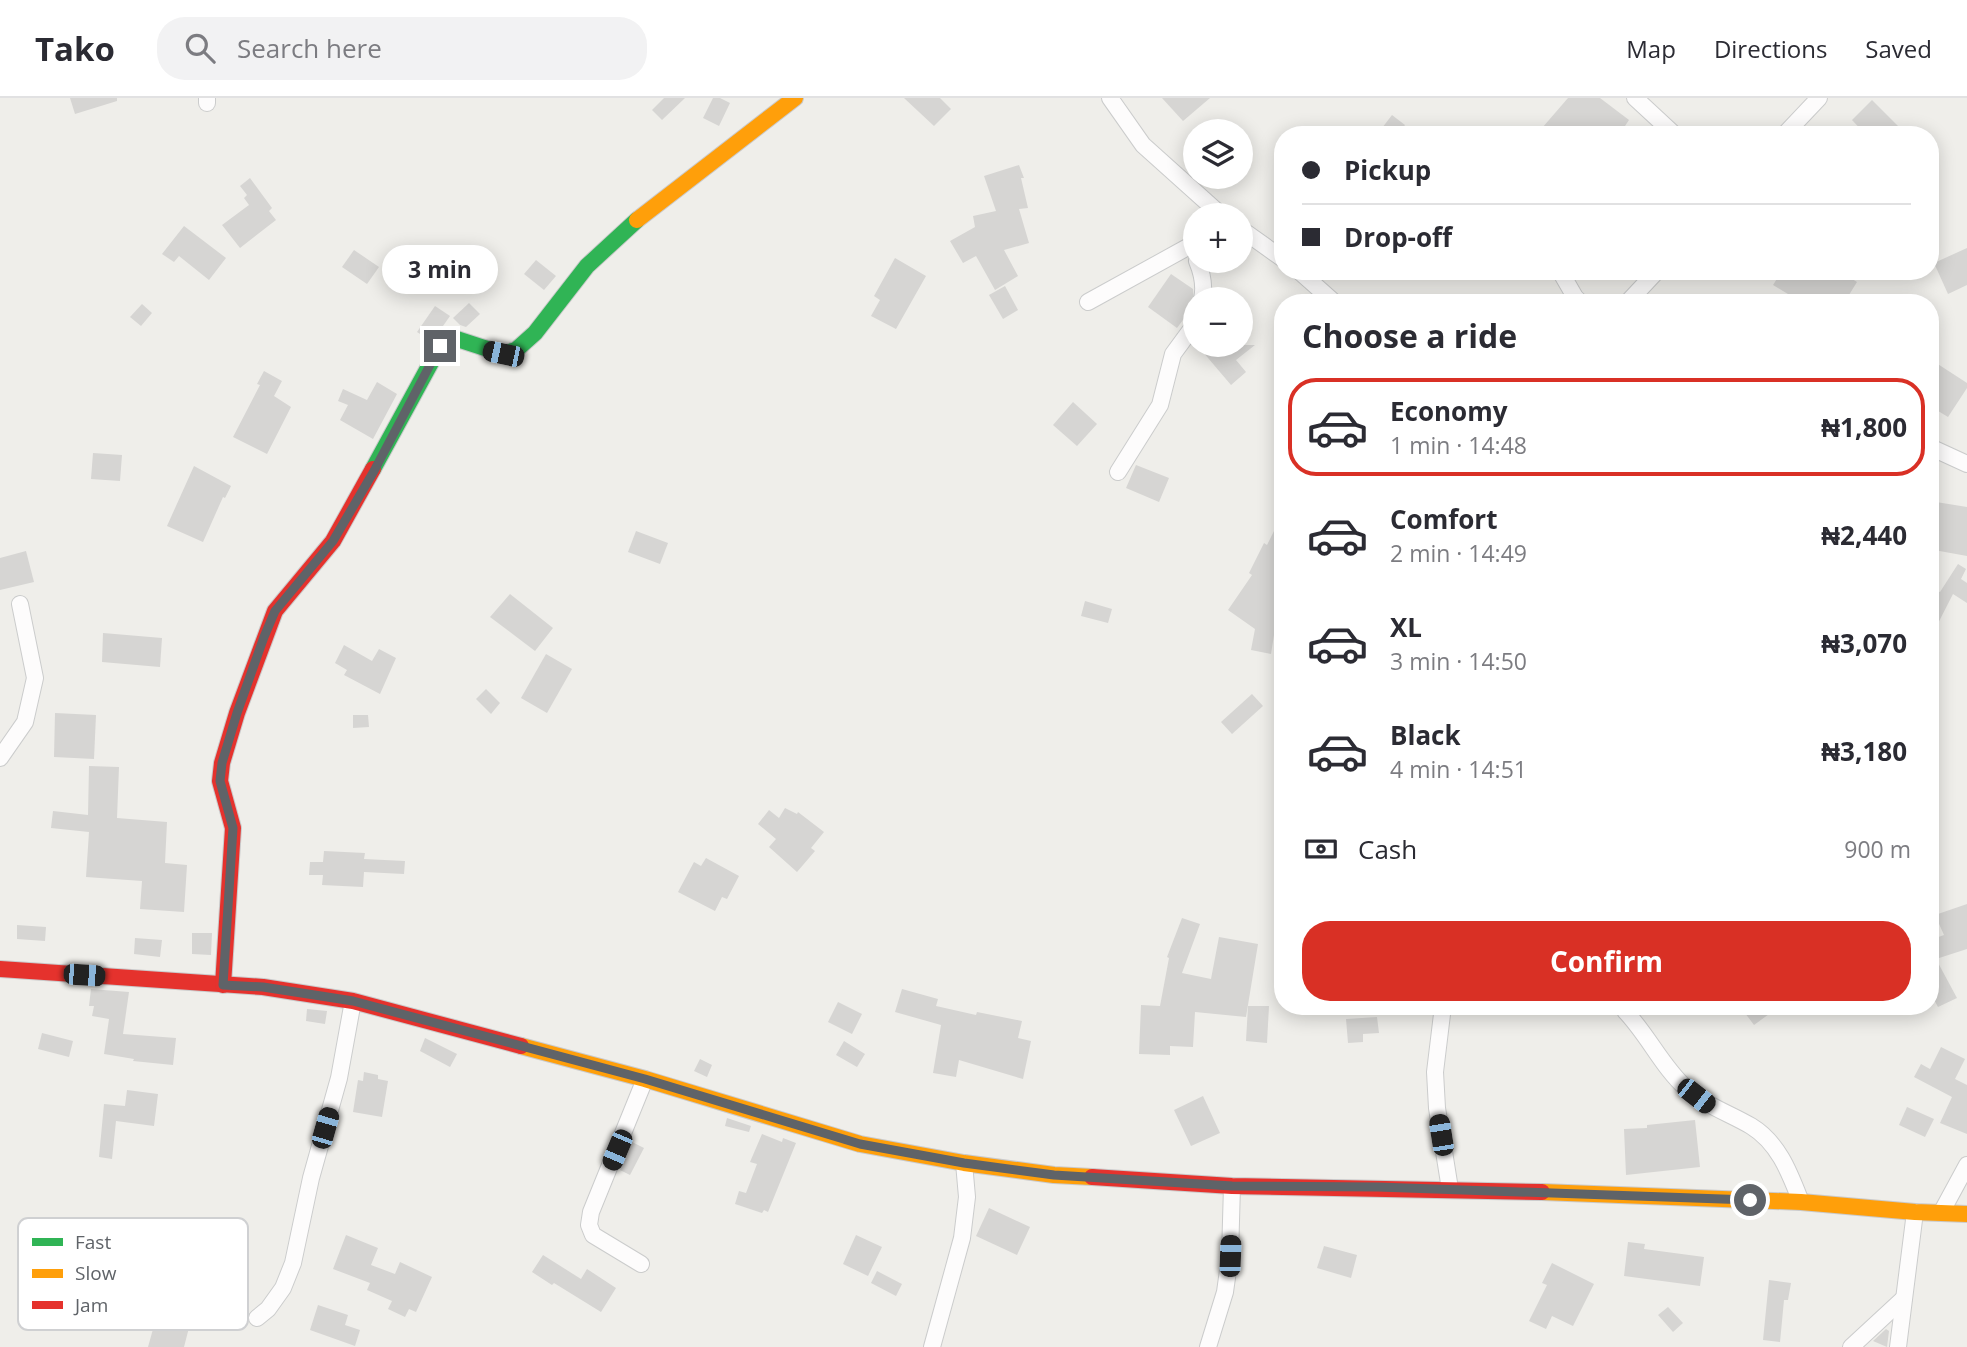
<!DOCTYPE html>
<html lang="en">
<head>
<meta charset="utf-8">
<style>
	body { margin:0; font-family:"Open Sans",sans-serif; background:#f2f2f3; color:#2b2b33; height:100vh; display:flex; flex-direction:column; font-size:26px; white-space:nowrap }
	* { box-sizing:border-box; margin:0 }
	p { font-size:23px; color:#7c7c81 }
	.icon { flex:none; width:38px; height:38px; fill:none; stroke:currentColor; stroke-width:2; stroke-linecap:round; stroke-linejoin:round }
	.map { position:relative; flex:1; overflow:hidden }
	.sheet { position:absolute; left:1274px; top:196px; width:665px; height:721px; display:flex; flex-direction:column; background:#fff; border-radius:28px; box-shadow:0 4px 18px #0003 }
	.sheet>* { flex:none }
	.banner { position:absolute; left:1274px; top:28px; width:665px; height:154px; border-radius:28px; box-shadow:0 4px 18px #0003; display:grid; align-content:center; height:154px; padding:0 28px; background:#fff }
	.fabs { position:absolute; left:1183px; top:21px; display:grid; gap:14px }
	.fabs a { display:grid; place-items:center; width:70px; height:70px; border-radius:50%; background:#fff; box-shadow:0 4px 18px #0003; font-size:35px }
	.end { position:absolute; width:32px; height:32px; margin:-16px; border:9px solid #5f6368; background:#fff; box-shadow:0 0 0 4px #fff }
	.from { border-radius:50% }
	.bubble { position:absolute; height:49px; border-radius:24px; background:#fff; box-shadow:0 4px 18px #0003; font-size:23px; font-weight:700; line-height:49px; text-align:center }
	.car { position:absolute; width:21px; height:42px; margin:-21px -10px; border-radius:9px; box-shadow:0 0 5px 2px #0007; background:linear-gradient(#222 24%,#8ab4d8 0 40%,#222 0 76%,#8ab4d8 0 86%,#222 0) }
	.banner b { display:flex; align-items:center; gap:24px; height:66px; font-size:26px }
	.banner b+b { border-top:2px solid #e1e1e2 }
	.banner i { width:18px; height:18px; background:#2b2b33 }
	ul { padding:0; list-style:none }
	li { display:flex; align-items:center; gap:21px; height:98px; margin:0 14px 10px; padding:0 14px; border:4px solid transparent; border-radius:28px }
	li div { flex:1 }
	li b { display:block; font-size:26px }
	li em { font-style:normal; font-weight:700 }
	li.current { border-color:#d93025 }
	li>.icon { width:63px; height:63px; stroke-width:1.5 }
	h2 { padding:0 28px; font-size:32px; line-height:84px }
	.pay { display:flex; align-items:center; gap:18px; height:77px; padding:0 28px; font-size:26px }
	.pay p { margin-inline-start:auto }
	.button { display:flex; gap:14px; margin-top:auto; padding:14px 28px }
	.button a { flex:1; height:80px; border-radius:28px; background:#d93025; color:#fff; font-size:28px; font-weight:700; line-height:80px; text-align:center }
	header { display:flex; align-items:center; gap:42px; box-sizing:border-box; height:98px; padding:0 35px; background:#fff; border-bottom:2px solid #e1e1e2 }
	header strong { font-size:33px }
	nav { display:flex; gap:38px; margin-inline-start:auto; font-size:24px }
	.search { width:490px; height:63px; background:#f2f2f3; display:flex; align-items:center; gap:18px; box-sizing:border-box; padding:0 24px; border-radius:28px; color:#7c7c81; font-size:26px }
	.map>svg:first-child { display:block }
	.building { fill:#d6d5d3 }
	.lines { fill:none; stroke-linecap:round; stroke-linejoin:round }
	.street-casing { stroke:#cbcccc; stroke-width:18 }
	.fast-casing { stroke:#cacacb; stroke-width:18 }
	.slow-casing { stroke:#cacacb; stroke-width:18 }
	.jam-casing { stroke:#cacacb; stroke-width:18 }
	.street { stroke:#fdfcfc; stroke-width:16 }
	.fast { stroke:#30b455; stroke-width:16 }
	.slow { stroke:#ff9f0a; stroke-width:16 }
	.jam { stroke:#e5322d; stroke-width:16 }
	.route { stroke:#5f6368; stroke-width:9 }
	.key { fill:#fff; stroke:#cfd0d2; stroke-width:2 }
	.key-label { font-size:19px; fill:#5f6368 }
</style>
</head>
<body>
<header>
<strong>Tako</strong>
<div class="search"><svg class="icon" aria-label="search" viewBox="0 0 24 24"><circle cx="10" cy="10" r="6"/><path d="M15 15l6 6"/></svg>Search here</div>
<nav><a>Map</a><a>Directions</a><a>Saved</a></nav>
</header>
<div class="map">
<svg width="1967" height="1249" viewBox="0 0 1967 1249">
	<rect width="100%" height="100%" fill="#efeeea"/>
	<!-- building -->
	<g class="building">
		<polygon points="70,0 117,0 117,3 75,16"/>
		<polygon points="664,0 685,0 662,22 652,12"/>
		<polygon points="713,0 720,0 730,5 719,28 703,20"/>
		<polygon points="904,0 940,0 951,11 934,28"/>
		<polygon points="1162,0 1210,0 1183,23"/>
		<polygon points="1568,0 1600,0 1629,22 1619,37 1536,37"/>
		<polygon points="1872,2 1900,30 1893,37 1866,37 1852,22"/>
		<polygon points="1392,17 1405,27 1398,37 1392,37 1382,30"/>
		<polygon points="1019,67 1024,80 1021,80 1028,110 1019,111 1029,145 1004,152 1018,178 995,192 976,158 963,165 950,143 975,129 973,118 996,113 984,78"/>
		<polygon points="250,80 272,110 269,113 276,122 240,150 222,127 249,107 244,100 247,97 240,88"/>
		<polygon points="184,128 226,160 209,182 179,158 174,164 162,156"/>
		<polygon points="1967,150 1967,187 1948,196 1934,165"/>
		<polygon points="354,152 379,169 367,186 342,169"/>
		<polygon points="895,160 926,178 896,231 871,218 880,202 874,198"/>
		<polygon points="536,162 556,178 544,192 524,176"/>
		<polygon points="1782,173 1839,173 1857,184 1844,205 1783,205 1788,196 1773,187"/>
		<polygon points="1171,176 1193,191 1194,207 1177,230 1148,209"/>
		<polygon points="1005,188 1018,212 1003,221 989,197"/>
		<polygon points="469,205 480,216 466,229 460,227 453,220"/>
		<polygon points="142,206 152,215 141,228 130,219"/>
		<polygon points="435,208 450,218 443,228 428,241 417,234"/>
		<polygon points="1197,247 1255,247 1236,262 1246,274 1231,287"/>
		<polygon points="1930,261 1967,285 1967,290 1948,319 1930,308"/>
		<polygon points="264,273 282,283 274,298 291,309 267,356 233,339 260,287 257,286"/>
		<polygon points="377,284 397,296 373,341 340,322 348,307 338,303 343,291 367,302"/>
		<polygon points="1073,304 1097,326 1077,348 1053,327"/>
		<polygon points="93,355 122,357 120,383 91,381"/>
		<polygon points="1136,367 1169,380 1159,404 1126,390"/>
		<polygon points="194,368 231,388 225,400 223,399 203,444 167,428"/>
		<polygon points="1930,403 1967,409 1967,458 1934,452 1935,445 1930,444"/>
		<polygon points="1283,415 1283,490 1280,496 1283,499 1283,545 1274,537 1271,556 1251,552 1255,531 1228,512 1252,477 1249,475 1264,445 1267,447"/>
		<polygon points="636,433 668,445 660,466 628,454"/>
		<polygon points="26,453 34,484 0,492 0,460"/>
		<polygon points="1958,466 1966,471 1961,481 1967,485 1967,505 1953,496 1930,541 1930,506 1937,493 1940,494"/>
		<polygon points="510,496 553,530 535,553 490,519"/>
		<polygon points="1085,503 1112,511 1108,525 1081,518"/>
		<polygon points="103,535 162,540 160,569 102,564"/>
		<polygon points="344,547 372,563 379,551 396,560 380,596 344,577 347,572 335,565"/>
		<polygon points="546,556 572,571 547,615 521,600"/>
		<polygon points="486,591 500,605 491,616 476,601"/>
		<polygon points="1252,596 1263,608 1232,636 1221,624"/>
		<polygon points="55,615 96,617 94,661 54,659"/>
		<polygon points="353,617 368,617 369,629 353,630"/>
		<polygon points="89,668 119,669 117,720 167,724 165,765 187,767 184,814 140,811 142,783 86,779 89,734 51,730 53,713 88,717"/>
		<polygon points="785,710 797,716 798,714 824,734 811,750 815,753 797,774 769,749 776,741 758,726 769,712 779,720"/>
		<polygon points="324,753 365,755 364,761 405,763 404,776 364,774 363,789 322,787 323,777 309,777 310,764 323,764"/>
		<polygon points="706,760 739,778 727,801 722,799 715,813 678,794 694,764 701,768"/>
		<polygon points="1967,806 1967,851 1936,861 1957,900 1938,909 1930,894 1930,842 1944,837 1935,817"/>
		<polygon points="1182,820 1200,826 1182,875 1211,881 1219,839 1258,846 1246,919 1195,914 1193,949 1170,948 1170,957 1139,956 1141,907 1160,908 1169,860 1167,859"/>
		<polygon points="17,827 46,829 45,843 17,841"/>
		<polygon points="192,835 212,835 211,857 192,856"/>
		<polygon points="135,840 162,842 160,859 134,856"/>
		<polygon points="91,891 129,894 123,936 176,940 173,967 133,963 134,961 104,956 109,921 92,918 94,908 89,908"/>
		<polygon points="902,891 938,901 936,908 976,917 977,914 1022,923 1018,940 1031,943 1023,981 959,962 956,979 933,975 941,927 895,914"/>
		<polygon points="838,904 862,916 852,936 828,924"/>
		<polygon points="1248,908 1269,908 1267,945 1246,943"/>
		<polygon points="1754,908 1780,908 1754,927 1745,915"/>
		<polygon points="307,911 327,913 325,926 306,923"/>
		<polygon points="1377,919 1379,935 1363,936 1363,944 1348,945 1346,921"/>
		<polygon points="42,935 73,943 69,959 38,951"/>
		<polygon points="425,940 457,956 450,969 420,953"/>
		<polygon points="844,943 865,956 857,969 836,957"/>
		<polygon points="1941,949 1965,961 1955,981 1967,987 1967,1036 1940,1025 1952,999 1914,979 1921,966 1930,971"/>
		<polygon points="700,961 712,967 707,979 694,973"/>
		<polygon points="364,974 378,977 378,981 388,983 382,1019 353,1014 358,982 363,983"/>
		<polygon points="127,992 158,996 154,1028 116,1023 112,1061 99,1059 104,1006 125,1008"/>
		<polygon points="1203,998 1220,1035 1191,1048 1174,1012"/>
		<polygon points="1907,1009 1934,1021 1925,1039 1899,1027"/>
		<polygon points="727,1020 751,1028 749,1034 725,1028"/>
		<polygon points="1695,1022 1700,1069 1626,1077 1624,1031 1647,1030 1647,1027"/>
		<polygon points="762,1036 782,1044 783,1040 796,1045 768,1114 764,1112 762,1115 735,1106 739,1093 746,1095 757,1066 750,1064"/>
		<polygon points="632,1044 644,1050 630,1077 620,1072"/>
		<polygon points="989,1110 1030,1129 1017,1157 976,1138"/>
		<polygon points="346,1137 378,1150 371,1167 395,1176 400,1164 432,1179 416,1214 409,1211 405,1219 388,1211 392,1203 367,1192 370,1185 333,1171"/>
		<polygon points="856,1137 882,1149 868,1178 843,1166"/>
		<polygon points="1628,1144 1645,1146 1644,1151 1704,1159 1700,1188 1624,1178"/>
		<polygon points="1324,1148 1357,1157 1351,1180 1317,1170"/>
		<polygon points="543,1157 581,1181 587,1171 616,1190 601,1214 554,1185 552,1187 532,1174"/>
		<polygon points="1552,1165 1594,1186 1573,1228 1552,1218 1546,1231 1529,1223 1547,1187 1542,1185"/>
		<polygon points="877,1173 902,1186 896,1198 871,1185"/>
		<polygon points="125,1179 163,1190 166,1179 200,1187 184,1249 148,1249 155,1224 115,1213"/>
		<polygon points="1769,1182 1791,1185 1788,1202 1784,1202 1780,1244 1763,1242"/>
		<polygon points="318,1207 348,1217 345,1227 360,1232 355,1248 310,1232"/>
		<polygon points="1668,1209 1683,1225 1673,1234 1658,1217"/>
		<polygon points="1886,1231 1889,1233 1887,1249 1873,1243"/>
	</g>
	<g class="lines">
		<defs>
			<g id="street">
				<polyline points="1110,0 1143,47 1221,117"/>
				<polyline points="1635,0 1675,37"/>
				<polyline points="207,5 207,0"/>
				<polyline points="1784,37 1819,0"/>
				<polyline points="1241,131 1283,161"/>
				<path d="M1197,163C1202,175 1205,188 1202,201"/>
				<polyline points="1299,173 1335,205"/>
				<polyline points="1560,173 1575,199 1581,205"/>
				<polyline points="1088,204 1195,145"/>
				<polyline points="1627,205 1657,173"/>
				<polyline points="1930,349 1967,366"/>
				<polyline points="1118,374 1160,307 1173,256 1195,226"/>
				<polyline points="0,660 25,624 35,580 20,506"/>
				<polyline points="1443,908 1435,974 1437,1010 1450,1091"/>
				<path d="M1625,913C1648,937 1663,970 1686,990C1706,1008 1729,1015 1751,1028C1779,1045 1790,1076 1801,1104"/>
				<polyline points="1941,1115 1967,1067"/>
				<polyline points="641,1166 593,1137 589,1127 591,1114 645,981"/>
				<polyline points="257,1220 268,1211 283,1190 293,1165 311,1080 339,980 353,903"/>
				<polyline points="932,1249 962,1140 967,1099 964,1065"/>
				<polyline points="1208,1249 1225,1194 1230,1158 1232,1088"/>
				<polyline points="1851,1249 1904,1200"/>
				<polyline points="1898,1249 1915,1114"/>
			</g>
			<polyline id="fast" points="373,371 440,248 446,242 454,240 503,256 516,252 535,235 587,168 637,122"/>
			<g id="slow">
				<polyline points="637,122 795,0"/>
				<polyline points="521,948 645,981 860,1046 964,1065 1054,1077 1092,1079"/>
				<polyline points="1542,1094 1801,1104 1915,1114 1967,1116"/>
			</g>
			<g id="jam">
				<polyline points="0,871 263,889 353,903 521,948"/>
				<polyline points="223,887 233,730 220,683 222,665 237,615 275,513 333,443 373,371"/>
				<polyline points="1092,1079 1232,1088 1542,1094"/>
			</g>
		</defs>
		<!-- street casing -->
		<use href="#street" class="street-casing"/>
		<!-- fast casing -->
		<use href="#fast" class="fast-casing"/>
		<!-- slow casing -->
		<use href="#slow" class="slow-casing"/>
		<!-- jam casing -->
		<use href="#jam" class="jam-casing"/>
		<!-- street -->
		<use href="#street" class="street"/>
		<!-- fast -->
		<use href="#fast" class="fast"/>
		<!-- slow -->
		<use href="#slow" class="slow"/>
		<!-- jam -->
		<use href="#jam" class="jam"/>
	</g>
	<g class="lines">
		<!-- route -->
		<polyline class="route" points="440,248 374,373 333,443 275,513 264,539 237,615 222,665 220,683 233,730 223,887 263,889 353,903 645,981 860,1046 964,1065 1054,1077 1232,1088 1378,1089 1750,1102"/>
	</g>
	<!-- legend -->
	<rect x="18" y="1120" width="230" height="112" rx="10" class="key"/>
	<rect x="32" y="1140" width="31" height="8" fill="#30b455"/>
	<rect x="32" y="1171" width="31" height="9" fill="#ff9f0a"/>
	<rect x="32" y="1203" width="31" height="8" fill="#e5322d"/>
	<g class="key-label">
		<text x="75" y="1151">Fast</text>
		<text x="75" y="1182">Slow</text>
		<text x="75" y="1214">Jam</text>
	</g>
</svg>
<div class="fabs">
<a><svg class="icon" aria-label="layers" viewBox="0 0 24 24"><path d="M12 4l9 5-9 5-9-5zM3 14l9 5 9-5"/></svg></a>
<a>+</a>
<a>−</a>
</div>
<i class="end from" style="left:1750px;top:1102px"></i>
<i class="end" style="left:440px;top:248px"></i>
<div class="bubble" style="left:382px;top:147px;width:116px">3 min</div>
<i class="car" style="left:503px;top:256px;rotate:282deg"></i>
<i class="car" style="left:84px;top:877px;rotate:94deg"></i>
<i class="car" style="left:1696px;top:998px;rotate:128deg"></i>
<i class="car" style="left:325px;top:1030px;rotate:16deg"></i>
<i class="car" style="left:1441px;top:1037px;rotate:351deg"></i>
<i class="car" style="left:617px;top:1052px;rotate:203deg"></i>
<i class="car" style="left:1230px;top:1158px;rotate:2deg"></i>
<div class="banner">
<b><i class="from"></i>Pickup</b>
<b><i></i>Drop-off</b>
</div>
<section class="sheet">
<h2>Choose a ride</h2>
<ul>
<li class="current"><svg class="icon" aria-label="car" viewBox="0 0 24 24"><path d="M5 17H2v-5l4-1 3-4h7l3 4 3 1v5h-3M9 17h6M6 11h13"/><circle cx="7" cy="17" r="2"/><circle cx="17" cy="17" r="2"/></svg><div><b>Economy</b><p>1 min · 14:48</p></div><em>₦1,800</em></li>
<li><svg class="icon" aria-label="car" viewBox="0 0 24 24"><path d="M5 17H2v-5l4-1 3-4h7l3 4 3 1v5h-3M9 17h6M6 11h13"/><circle cx="7" cy="17" r="2"/><circle cx="17" cy="17" r="2"/></svg><div><b>Comfort</b><p>2 min · 14:49</p></div><em>₦2,440</em></li>
<li><svg class="icon" aria-label="car" viewBox="0 0 24 24"><path d="M5 17H2v-5l4-1 3-4h7l3 4 3 1v5h-3M9 17h6M6 11h13"/><circle cx="7" cy="17" r="2"/><circle cx="17" cy="17" r="2"/></svg><div><b>XL</b><p>3 min · 14:50</p></div><em>₦3,070</em></li>
<li><svg class="icon" aria-label="car" viewBox="0 0 24 24"><path d="M5 17H2v-5l4-1 3-4h7l3 4 3 1v5h-3M9 17h6M6 11h13"/><circle cx="7" cy="17" r="2"/><circle cx="17" cy="17" r="2"/></svg><div><b>Black</b><p>4 min · 14:51</p></div><em>₦3,180</em></li>
</ul>
<div class="pay"><svg class="icon" aria-label="cash" viewBox="0 0 24 24"><path d="M3 7h18v10H3z"/><circle cx="12" cy="12" r="2"/></svg>Cash<p>900 m</p></div>
<div class="button"><a>Confirm</a></div>
</section>
</div>
</body>
</html>
